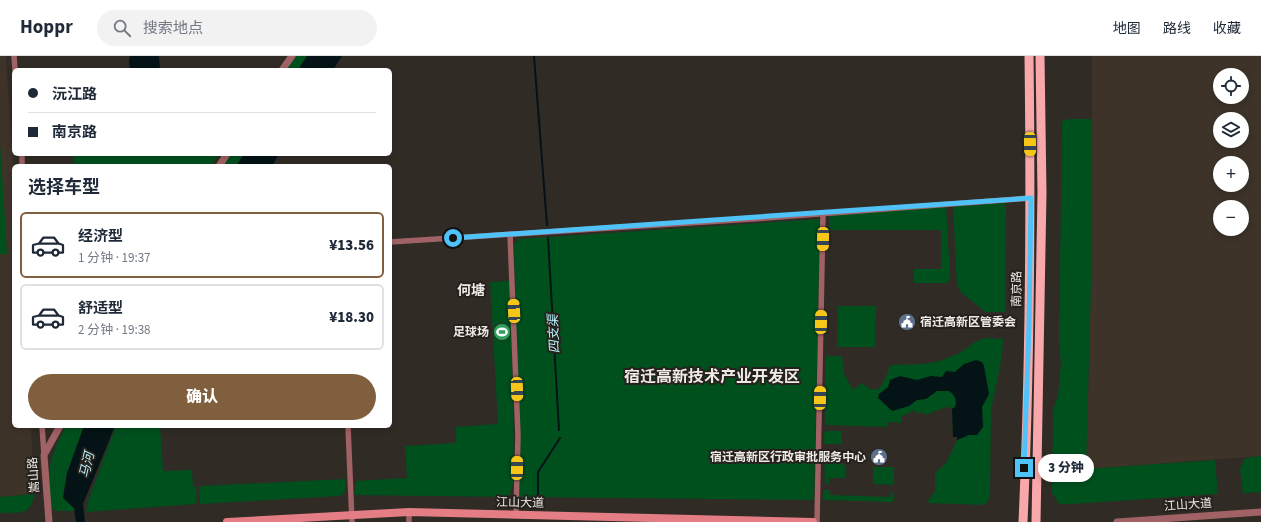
<!DOCTYPE html>
<html lang="zh">
<head>
<meta charset="utf-8">
<style>
	body { margin:0; font-family:"Source Sans 3","Noto Sans SC",sans-serif; background:#f2f2f3; color:#1f2937; height:100vh; display:flex; flex-direction:column; font-size:15px; white-space:nowrap }
	* { box-sizing:border-box; margin:0 }
	p { font-size:13px; color:#747a83 }
	.icon { flex:none; width:22px; height:22px; fill:none; stroke:currentColor; stroke-width:2; stroke-linecap:round; stroke-linejoin:round }
	.map { position:relative; flex:1; overflow:hidden }
	.side { position:absolute; left:12px; top:108px; width:380px; height:264px; display:flex; flex-direction:column; background:#fff; border-radius:6px; box-shadow:0 2px 6px #0003 }
	.side>* { flex:none }
	.guide { position:absolute; left:12px; top:12px; width:380px; height:88px; border-radius:6px; box-shadow:0 2px 6px #0003; display:grid; align-content:center; height:88px; padding:0 16px; background:#fff }
	.tools { position:absolute; left:1213px; top:12px; display:grid; gap:8px }
	.tools a { display:grid; place-items:center; width:36px; height:36px; border-radius:50%; background:#fff; box-shadow:0 2px 6px #0003; font-size:20px }
	.end { position:absolute; width:18px; height:18px; margin:-9px; border:5px solid #4fc3f7; background:#111; box-shadow:0 0 0 2px #111 }
	.from { border-radius:50% }
	.bubble { position:absolute; height:28px; border-radius:14px; background:#fff; box-shadow:0 2px 6px #0003; font-size:13px; font-weight:800; line-height:28px; text-align:center }
	.car { position:absolute; width:12px; height:24px; margin:-12px -6px; border-radius:5px; box-shadow:0 0 3px 1px #0007; background:linear-gradient(#f5c518 24%,#345 0 40%,#f5c518 0 76%,#345 0 86%,#f5c518 0) }
	.guide b { display:flex; align-items:center; gap:14px; height:38px; font-size:15px }
	.guide b+b { border-top:1px solid #e0e1e3 }
	.guide i { width:10px; height:10px; background:#1f2937 }
	ul { padding:0; list-style:none }
	li { display:flex; align-items:center; gap:12px; height:66px; margin:0 8px 6px; padding:0 8px; border:2px solid #e0e1e3; border-radius:6px }
	li div { flex:1 }
	li b { display:block; font-size:15px }
	li em { font-style:normal; font-weight:800 }
	li.current { border-color:#805f3f }
	li>.icon { width:36px; height:36px; stroke-width:1.5 }
	h2 { padding:0 16px; font-size:18px; line-height:48px }
	.primary-button { display:flex; gap:8px; margin-top:auto; padding:8px 16px }
	.primary-button a { flex:1; height:46px; border-radius:24px; background:#805f3f; color:#fff; font-size:16px; font-weight:800; line-height:46px; text-align:center }
	header { display:flex; align-items:center; gap:24px; box-sizing:border-box; height:56px; padding:0 20px; background:#fff; border-bottom:1px solid #e0e1e3 }
	header strong { font-size:19px }
	nav { display:flex; gap:22px; margin-inline-start:auto; font-size:14px }
	.search { width:280px; height:36px; background:#f2f2f3; display:flex; align-items:center; gap:10px; box-sizing:border-box; padding:0 14px; border-radius:22px; color:#747a83; font-size:15px }
	.map>svg:first-child { display:block }
	.built { fill:#3d3329; fill-rule:evenodd }
	.green { fill:#00501e }
	.water { fill:#031316 }
	.lines { fill:none; stroke-linecap:round; stroke-linejoin:round }
	.stream { stroke:#031316; stroke-width:2 }
	.minor { stroke:#a16265; stroke-width:5.5 }
	.tertiary { stroke:#a16265; stroke-width:7 }
	.secondary { stroke:#e47e84; stroke-width:8 }
	.primary { stroke:#f8a8ab; stroke-width:9 }
	.route { stroke:#4fc3f7; stroke-width:5 }
	.labels { text-anchor:middle; dominant-baseline:central; stroke-width:4; stroke-linejoin:round; paint-order:stroke }
	.street-label { font-size:12px; fill:#eeeae6; stroke:#26211c }
	.poi-label { font-size:12px; font-weight:bold; fill:#eeeae6; stroke:#26211c; text-anchor:end }
	.water-label { font-size:13px; font-style:italic; fill:#b2edf8; stroke:#26211c }
	.quarter-label { font-size:14px; font-weight:bold; fill:#eeeae6; stroke:#26211c }
	.district-label { font-size:16px; font-weight:bold; fill:#eeeae6; stroke:#26211c }
</style>
</head>
<body>
<header>
<strong>Hoppr</strong>
<div class="search"><svg class="icon" aria-label="search" viewBox="0 0 24 24"><circle cx="10" cy="10" r="6"/><path d="M15 15l6 6"/></svg>搜索地点</div>
<nav><a>地图</a><a>路线</a><a>收藏</a></nav>
</header>
<div class="map">
<svg width="1261" height="466" viewBox="0 0 1261 466">
	<rect width="100%" height="100%" fill="#302b25"/>
	<!-- built -->
	<g class="built">
		<polygon points="0,0 6,0 14,122 14,370 31,370 35,438 0,441"/>
		<path d="M1092,0H1261V400L1086,413L1092,191ZM1220,19H1242V41H1220ZM1220,63H1242V85H1220ZM1220,107H1242V129H1220ZM1220,151H1242V173H1220Z"/>
	</g>
	<!-- green -->
	<g class="green">
		<polygon points="295,0 307,0 298,14 286,14"/>
		<polygon points="1069,63 1092,63 1092,191 1086,413 1215,404 1218,438 1072,448 1059,448 1052,437 1053,354 1058,340 1061,307 1059,287 1062,65"/>
		<polygon points="0,87 7,198 0,198"/>
		<polygon points="73,98 219,98 211,110 74,110"/>
		<polygon points="230,98 244,98 236,110 223,110"/>
		<polygon points="1004,147 1006,151 1005,256 985,256 961,236 957,230 953,150"/>
		<polygon points="946,150 950,219 950,223 947,227 914,227 914,213 941,213 941,174 829,174 829,158"/>
		<polygon points="820,163 814,444 520,441 514,188 519,183"/>
		<polygon points="509,225 512,291 514,425 509,441 354,439 356,425 407,422 405,390 456,387 456,371 498,368 490,226"/>
		<polygon points="838,250 876,250 875,291 837,291"/>
		<path d="M985,282L1003,283L1002,300L991,355L990,440L988,445L983,449L928,447L929,443L935,436V417L946,407L957,384V381H953L952,352L946,351L925,359L923,356L917,358L915,354L902,360L901,367L887,366V371L825,369V303L827,300H842L844,318L853,334L862,327C883,346 885,318 891,309L923,308L940,305L960,297L975,286Z"/>
		<path d="M66,370H84L67,417L63,441L74,452L75,455H56L51,452C46,415 49,403 66,370Z"/>
		<polygon points="116,370 160,370 163,415 192,414 193,431 196,431 197,445 195,448 86,456 89,442"/>
		<polygon points="827,375 842,375 842,388 824,388 824,377"/>
		<polygon points="824,396 841,397 841,408 845,409 845,422 829,422 829,428 825,427"/>
		<polygon points="1261,400 1261,436 1243,437 1240,413 1245,402"/>
		<polygon points="873,411 894,411 894,429 873,428"/>
		<polygon points="346,423 345,436 340,440 200,448 199,430"/>
		<polygon points="825,434 830,434 830,439 890,441 891,436 894,436 893,446 823,444 823,435"/>
		<path d="M35,438C29,461 21,456 0,457V441Z"/>
	</g>
	<!-- water -->
	<g class="water">
		<polygon points="130,0 159,0 160,13 130,14 129,5"/>
		<polygon points="307,0 342,0 333,14 298,14"/>
		<polygon points="244,98 279,98 272,110 236,110"/>
		<path d="M976,304L982,306L984,310L989,338L982,351L983,371L977,379H969L957,384V381H953L952,353L955,351C957,344 955,339 949,335H937L926,343L917,344L909,350L892,355L878,342L879,338L888,331L890,324L900,320L917,324L931,320L942,321L946,315L955,316L964,308Z"/>
		<polygon points="84,370 115,370 83,448 85,466 76,466 74,452 63,442 67,417"/>
	</g>
	<g class="lines">
		<!-- stream -->
		<g class="stream">
			<polyline points="534,0 547,169"/>
			<polyline points="548,182 559,374"/>
			<polyline points="538,441 538,416 560,382"/>
		</g>
		<!-- minor -->
		<g class="minor">
			<polyline points="14,0 15,14"/>
			<polyline points="22,98 22,110"/>
			<polyline points="510,178 518,380 516,458"/>
			<polyline points="390,186 766,162 1031,142"/>
			<polyline points="42,370 44,399"/>
			<polyline points="348,370 352,466"/>
			<polyline points="409,456 409,466"/>
			<polyline points="817,466 823,157"/>
		</g>
		<!-- tertiary -->
		<g class="tertiary">
			<polyline points="282,14 292,0"/>
			<polyline points="219,110 227,98"/>
			<polyline points="49,466 44,399 60,370"/>
			<polyline points="1117,466 1261,456"/>
		</g>
		<!-- secondary -->
		<polyline class="secondary" points="227,466 409,456 813,466"/>
		<!-- primary -->
		<g class="primary">
			<path d="M1023,466C1030,311 1031,155 1029,0"/>
			<polyline points="1036,466 1042,137 1040,0"/>
		</g>
	</g>
	<g class="lines">
		<!-- route -->
		<polyline class="route" points="453,182 1031,142 1029,269 1024,412"/>
	</g>
	<!-- icons -->
	<defs>
		<symbol id="civic-disc" viewBox="-11 -11 22 22"><circle r="9.5" fill="#5c6f8a" stroke="#26211c"/><path d="M-.6-6.5H3V-4.5H.6V-3L4-1V1h2V6H-6V1h2V-1L-.6-3ZM-1.2 2.5V6h2.4V2.5Z" fill="#fff"/></symbol>
		<symbol id="stadium-disc" viewBox="-11 -11 22 22"><circle r="9.5" fill="#2e9e5b" stroke="#26211c"/><path d="M0-5a6.5 5 0 1 0 0 10a6.5 5 0 1 0 0-10ZM-3.5-1.8h7v3.6h-7Z" fill="#fff"/></symbol>
	</defs>
	<g fill-rule="evenodd">
		<use href="#civic-disc" x="897" y="256" width="20" height="20"/>
		<use href="#stadium-disc" x="492" y="266" width="20" height="20"/>
		<use href="#civic-disc" x="869" y="391" width="20" height="20"/>
	</g>
	<g class="labels">
		<!-- street labels -->
		<g class="street-label">
			<text transform="translate(1017 233) rotate(-89)">南京路</text>
			<text transform="translate(34 419) rotate(-94)">嵩山路</text>
			<text transform="translate(520 447) rotate(1)">江山大道</text>
			<text transform="translate(1188 449) rotate(-4)">江山大道</text>
		</g>
		<!-- poi labels -->
		<g class="poi-label">
			<text x="920" y="266" text-anchor="start">宿迁高新区管委会</text>
			<text x="489" y="276">足球场</text>
			<text x="866" y="401">宿迁高新区行政审批服务中心</text>
		</g>
		<!-- water labels -->
		<g class="water-label">
			<text transform="translate(554 278) rotate(-93)">四支渠</text>
			<text transform="translate(87 409) rotate(-77)">马河</text>
		</g>
		<!-- quarter labels -->
		<g class="quarter-label">
			<text x="471" y="235">何塘</text>
		</g>
		<!-- district labels -->
		<g class="district-label">
			<text x="712" y="321">宿迁高新技术产业开发区</text>
		</g>
	</g>
</svg>
<div class="tools">
<a><svg class="icon" aria-label="locate" viewBox="0 0 24 24"><circle cx="12" cy="12" r="6"/><path d="M12 2v4M12 18v4M2 12h4M18 12h4"/></svg></a>
<a><svg class="icon" aria-label="layers" viewBox="0 0 24 24"><path d="M12 4l9 5-9 5-9-5zM3 14l9 5 9-5"/></svg></a>
<a>+</a>
<a>−</a>
</div>
<i class="end from" style="left:453px;top:182px"></i>
<i class="end" style="left:1024px;top:412px"></i>
<div class="bubble" style="left:1038px;top:398px;width:56px">3 分钟</div>
<i class="car" style="left:1030px;top:88px;rotate:179deg"></i>
<i class="car" style="left:823px;top:183px;rotate:181deg"></i>
<i class="car" style="left:514px;top:255px;rotate:357deg"></i>
<i class="car" style="left:821px;top:266px;rotate:1deg"></i>
<i class="car" style="left:517px;top:333px;rotate:178deg"></i>
<i class="car" style="left:820px;top:342px;rotate:1deg"></i>
<i class="car" style="left:517px;top:412px;rotate:1deg"></i>
<div class="guide">
<b><i class="from"></i>沅江路</b>
<b><i></i>南京路</b>
</div>
<section class="side">
<h2>选择车型</h2>
<ul>
<li class="current"><svg class="icon" aria-label="car" viewBox="0 0 24 24"><path d="M5 17H2v-5l4-1 3-4h7l3 4 3 1v5h-3M9 17h6M6 11h13"/><circle cx="7" cy="17" r="2"/><circle cx="17" cy="17" r="2"/></svg><div><b>经济型</b><p>1 分钟 · 19:37</p></div><em>¥13.56</em></li>
<li><svg class="icon" aria-label="car" viewBox="0 0 24 24"><path d="M5 17H2v-5l4-1 3-4h7l3 4 3 1v5h-3M9 17h6M6 11h13"/><circle cx="7" cy="17" r="2"/><circle cx="17" cy="17" r="2"/></svg><div><b>舒适型</b><p>2 分钟 · 19:38</p></div><em>¥18.30</em></li>
</ul>
<div class="primary-button"><a>确认</a></div>
</section>
</div>
</body>
</html>
